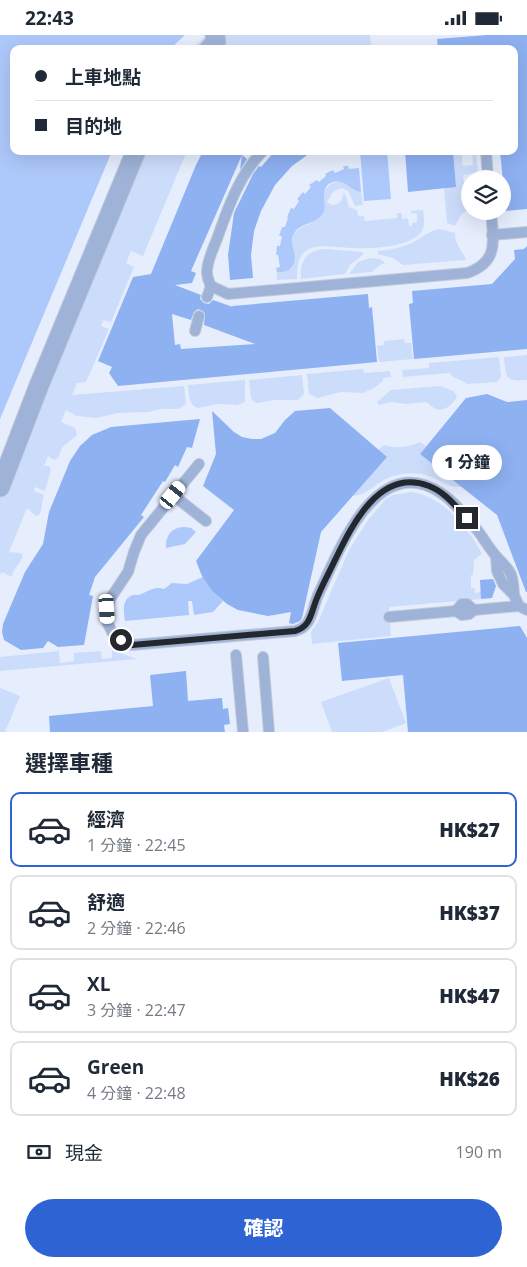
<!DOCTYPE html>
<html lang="zh-TW">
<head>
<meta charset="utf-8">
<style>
	body { margin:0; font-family:"Open Sans","Noto Sans TC",sans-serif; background:#f6f6f7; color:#1f2937; height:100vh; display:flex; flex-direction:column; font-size:19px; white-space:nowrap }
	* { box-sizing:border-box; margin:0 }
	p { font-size:16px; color:#747a83 }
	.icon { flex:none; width:28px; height:28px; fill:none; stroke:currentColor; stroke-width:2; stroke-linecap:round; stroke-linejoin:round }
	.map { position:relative; height:697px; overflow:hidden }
	.panel { display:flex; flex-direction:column; background:#fff; flex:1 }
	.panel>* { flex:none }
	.banner { position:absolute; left:10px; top:10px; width:508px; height:110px; border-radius:10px; box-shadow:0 5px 20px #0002; display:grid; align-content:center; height:110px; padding:0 25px; background:#fff }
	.buttons { position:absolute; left:461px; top:135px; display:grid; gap:10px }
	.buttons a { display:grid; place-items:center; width:50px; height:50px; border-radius:50%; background:#fff; box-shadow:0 5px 20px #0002; font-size:25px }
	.end { position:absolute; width:22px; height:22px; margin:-11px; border:6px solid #23272e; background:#fff; box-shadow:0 0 0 2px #fff }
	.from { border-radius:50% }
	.bubble { position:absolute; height:35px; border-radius:18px; background:#fff; box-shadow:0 5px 20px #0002; font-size:16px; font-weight:800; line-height:35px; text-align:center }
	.car { position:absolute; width:15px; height:30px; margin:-15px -8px; border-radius:6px; box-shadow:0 0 4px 1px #0007; background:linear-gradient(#fff 24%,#345 0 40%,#fff 0 76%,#345 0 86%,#fff 0) }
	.banner b { display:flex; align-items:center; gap:18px; height:48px; font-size:19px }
	.banner b+b { border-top:1px solid #e0e1e3 }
	.banner i { width:12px; height:12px; background:#1f2937 }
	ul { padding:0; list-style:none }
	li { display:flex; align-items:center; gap:15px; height:75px; margin:0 10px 8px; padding:0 15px; border:2px solid #e0e1e3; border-radius:10px }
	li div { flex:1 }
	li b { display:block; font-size:19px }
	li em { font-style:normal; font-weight:800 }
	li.active { border-color:#2d63d2 }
	li>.icon { width:45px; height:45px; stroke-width:1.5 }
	h2 { padding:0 25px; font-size:22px; line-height:60px }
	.pay { display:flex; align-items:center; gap:12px; height:55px; padding:0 25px; font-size:19px }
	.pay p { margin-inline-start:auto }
	.primary-button { display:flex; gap:10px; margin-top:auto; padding:10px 25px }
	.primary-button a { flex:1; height:58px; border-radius:30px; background:#2d63d2; color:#fff; font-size:20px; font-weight:800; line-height:58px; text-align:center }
	.status { display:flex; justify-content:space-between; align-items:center; height:35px; padding:0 25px; background:#fff; direction:ltr }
	.status svg { height:14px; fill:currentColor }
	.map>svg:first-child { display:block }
	.green { fill:#ccddfb }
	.water { fill:#adc8fa }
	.building { fill:#8eb1f2; fill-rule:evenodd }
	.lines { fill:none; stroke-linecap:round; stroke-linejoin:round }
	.lane-casing { stroke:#c3cad9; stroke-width:12 }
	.street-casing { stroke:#c3cad9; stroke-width:21 }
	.lane { stroke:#9eb3d7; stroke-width:10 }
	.street { stroke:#9eb3d7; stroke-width:19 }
	.route { stroke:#23272e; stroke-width:6 }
</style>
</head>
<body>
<div class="status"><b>22:43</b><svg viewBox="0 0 49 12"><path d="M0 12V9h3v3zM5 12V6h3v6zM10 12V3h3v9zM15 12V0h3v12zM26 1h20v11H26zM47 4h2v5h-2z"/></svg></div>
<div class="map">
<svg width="527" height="697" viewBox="0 0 527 697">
	<rect width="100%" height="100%" fill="#e6eefe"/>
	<!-- green -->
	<g class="green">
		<polygon points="207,0 370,0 371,11 386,10 387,14 349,14 349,11 329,14 191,14"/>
		<path d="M126,116H187L143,221L131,216L126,228L134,232L111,287L103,285L101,291L109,294L86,347L77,348L72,360L184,351L186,369L178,374H161L149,377L118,378L96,383L77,381L66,375L61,387L75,393L77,400C72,405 64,409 61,415C58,421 61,422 54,425L48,421L44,431H49L51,435L45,456L35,452L34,456L44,460C42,466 42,476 39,480L36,481L27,473L9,517L21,518L23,521C20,529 13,533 12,542L2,537L0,540V424Z"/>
		<polygon points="453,116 461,116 463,131 473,130 472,116 476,116 478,138 463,140 465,159 470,159 470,173 461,180 455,191 447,188 444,153 456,152"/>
		<path d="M336,147C347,146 351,155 361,157L363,170L355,171L348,156L342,153L334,156L330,161L331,162L327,166L328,168C337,173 343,167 343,158L346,161L349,172L357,175L358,181H364L365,186L397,183V178H402V184L408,183L409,191H412V188L417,187V179L411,178V176L423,175C424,181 425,188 423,194C414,213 370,214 351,213C323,212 296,202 297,244L277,245V237C286,239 296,233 295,222C294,214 289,209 294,200C300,188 315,191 321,180C329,167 317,153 336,147Z"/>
		<path d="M439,194L455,198C455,210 463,216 466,225L403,230L393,223L378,219V216C391,215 403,212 414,207C423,202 428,196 439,194Z"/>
		<path d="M327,214L362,217L364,219L350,230L345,239L301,244C299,225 308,214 327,214Z"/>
		<polygon points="370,223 380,224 385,228 380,230 372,237 349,239 358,227"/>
		<polygon points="404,304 405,308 411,308 413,324 379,327 377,311 384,310 384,306"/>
		<path d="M527,320V345C504,347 506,342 504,322Z"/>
		<polygon points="499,322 501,342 497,347 468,349 452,341 450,338 403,342 402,335 429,333 429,328"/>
		<polygon points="363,334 364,338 390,336 391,342 383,343 383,346 374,353 363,358 341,357 318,363 309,359 307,339"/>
		<polygon points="302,340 304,359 298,365 274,365 258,368 254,367 251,363 249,345"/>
		<path d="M245,345V367L237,370L218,369L198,373C188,369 189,360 188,350Z"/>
		<path d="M440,351L454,356L457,362C453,369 445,377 436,374C433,373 430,369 426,367L406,369L391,367L379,370L377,367L391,355Z"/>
		<path d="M420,407L426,411L420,419L462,452C448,453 442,446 429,441C420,438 407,438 398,440C378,443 371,460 352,461L378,415L384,410C397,414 408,412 420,407Z"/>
		<path d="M411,457C441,460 469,493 482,519L474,525L473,540H471V553H474L475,558L481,557V564L389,572L391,601L312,609L311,597L318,587L349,515L368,485L386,464L393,460Z"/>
		<polygon points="112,615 137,624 0,636 0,622 59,616 60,628 74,626 74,618 101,616 102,624 112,623"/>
		<polygon points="389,643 406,688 382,697 332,697 321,667"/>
		<polygon points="0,653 20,661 5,697 0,697"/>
	</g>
	<!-- water -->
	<g class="water">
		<polygon points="0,0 185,0 170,14 14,14 14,116 112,116 0,384"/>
		<polygon points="360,116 387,116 391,164 364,166"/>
		<path d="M343,131H348L349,134L359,133L361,157C350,156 346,144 333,147C318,152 328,168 323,178C316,190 302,187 295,197C288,207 295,213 295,223C295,233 286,239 277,237L276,233L280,232L278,220H276L277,211H280L282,201H279L282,192H285L288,183L287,182L291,173L294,174L299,166L297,164L303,157L305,159L311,152L309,150L317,145L319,147L326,141L325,139L333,135L335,138L344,134Z"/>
		<path d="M185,492L191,493L196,497L185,509L166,513C165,500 172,492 185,492Z"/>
		<path d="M203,542L212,556L223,566L213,577L194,580L192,566H188L189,580L125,586C124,577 121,564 133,560C137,559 137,561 141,559C150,556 154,551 164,554L172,548L187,549Z"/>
	</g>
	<!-- building -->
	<g class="building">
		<polygon points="487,0 527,0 527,174 506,176 500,116 514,116 514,14 438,14 437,4"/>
		<path d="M203,116H243L242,120L247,124L240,135L242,120L191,236L196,238L192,248L175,250L201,260L200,264L204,268L209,269L213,265L233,272L232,271L368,259L369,273L372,272L377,327L118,351L109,338L112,332L98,326L133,242L151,239L196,130ZM198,274L203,276L205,279L204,290L255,309L181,314L180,309L175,310L172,279L191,285L194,277Z"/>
		<polygon points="275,116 313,116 292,131 275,150 261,176 254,196 251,220 253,243 230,245 228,220 234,178 253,139 259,131 261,132"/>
		<polygon points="405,116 453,116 456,152 408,157"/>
		<polygon points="527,211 527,314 414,324 409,269 413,268 412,256 492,249 515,224 514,215 524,214"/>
		<polygon points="487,359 507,367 527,365 527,557 526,557 497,480 420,419 466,363"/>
		<polygon points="330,373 387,422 321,497 302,583 300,586 293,589 289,588 291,577 268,581 238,575 227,569 212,556 202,541 196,526 234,475 203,451 216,419 212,376 234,397 242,402 252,404 261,404 275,398 285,385 295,376"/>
		<polygon points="200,384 192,413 187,412 178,432 175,430 165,447 163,446 141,480 144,482 95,542 89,560 93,561 84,610 58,612 48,606 43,613 21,615 4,605 2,597 3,589 25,537 43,509 49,477 70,426 80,411 92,400 111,392"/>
		<polygon points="493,544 496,551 492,563 481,564 480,545"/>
		<polygon points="520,591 527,603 527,697 408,697 403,640 342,646 338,608"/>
		<polygon points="186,636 188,666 222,663 223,674 228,673 230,689 224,690 225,697 50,697 49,681 153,671 150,640"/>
	</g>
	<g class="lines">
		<defs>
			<g id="lane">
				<path d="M263,116C239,140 228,173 217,204C213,214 207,226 207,237C207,242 209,247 211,251L228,259L467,238C500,227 493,204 491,176"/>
				<polyline points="486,116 488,144"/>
				<polyline points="492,200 527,197"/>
				<polyline points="207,262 211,251"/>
				<polyline points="195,296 199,281"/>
				<path d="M199,429L141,500L134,517L128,537L110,564L107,574V587L112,597L121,605L132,610L295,596C312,592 312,574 318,560C339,516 376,415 441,458C455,467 467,483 478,496C484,504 489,513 496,521C511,537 513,537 514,560"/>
				<polyline points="173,460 206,486"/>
				<polyline points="496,521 497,536 503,549 514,560 519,571 527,575"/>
				<polyline points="456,576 462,569 467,569 474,575"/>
				<polyline points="389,582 456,576 462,580 469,579 474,575 519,571"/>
				<polyline points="236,620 243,697"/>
				<polyline points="263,622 269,697"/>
			</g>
			<g id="street">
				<polyline points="209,14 216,7 215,0"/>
				<polyline points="0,452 38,353 136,116"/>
			</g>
		</defs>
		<!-- lane casing -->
		<use href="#lane" class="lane-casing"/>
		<!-- street casing -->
		<use href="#street" class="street-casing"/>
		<!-- lane -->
		<use href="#lane" class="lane"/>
		<!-- street -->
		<use href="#street" class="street"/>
	</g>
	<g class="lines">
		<!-- route -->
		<path class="route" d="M121,605L132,610L295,596C311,592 311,577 317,563C322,550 329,538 335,525C352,490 380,432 429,451C445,457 456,472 467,483"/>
	</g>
</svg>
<div class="buttons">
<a><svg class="icon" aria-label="layers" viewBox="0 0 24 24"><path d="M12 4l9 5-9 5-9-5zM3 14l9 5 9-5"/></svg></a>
</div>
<i class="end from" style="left:121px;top:605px"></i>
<i class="end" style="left:467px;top:483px"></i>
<div class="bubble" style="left:432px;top:410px;width:70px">1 分鐘</div>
<i class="car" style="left:173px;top:460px;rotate:39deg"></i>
<i class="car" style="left:107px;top:574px;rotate:176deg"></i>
<div class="banner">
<b><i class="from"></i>上車地點</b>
<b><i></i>目的地</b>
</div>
</div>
<section class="panel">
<h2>選擇車種</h2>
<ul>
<li class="active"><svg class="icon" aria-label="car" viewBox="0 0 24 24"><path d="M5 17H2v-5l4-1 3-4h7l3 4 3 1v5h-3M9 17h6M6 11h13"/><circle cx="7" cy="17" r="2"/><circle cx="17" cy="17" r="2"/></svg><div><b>經濟</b><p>1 分鐘 · 22:45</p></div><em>HK$27</em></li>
<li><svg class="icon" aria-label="car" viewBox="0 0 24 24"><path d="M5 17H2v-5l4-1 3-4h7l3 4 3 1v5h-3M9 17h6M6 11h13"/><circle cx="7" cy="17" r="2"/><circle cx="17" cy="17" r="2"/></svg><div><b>舒適</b><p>2 分鐘 · 22:46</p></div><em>HK$37</em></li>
<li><svg class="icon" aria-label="car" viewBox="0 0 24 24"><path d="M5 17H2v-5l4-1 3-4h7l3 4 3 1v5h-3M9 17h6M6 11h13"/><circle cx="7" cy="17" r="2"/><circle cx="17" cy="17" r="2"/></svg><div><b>XL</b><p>3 分鐘 · 22:47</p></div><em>HK$47</em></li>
<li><svg class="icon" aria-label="car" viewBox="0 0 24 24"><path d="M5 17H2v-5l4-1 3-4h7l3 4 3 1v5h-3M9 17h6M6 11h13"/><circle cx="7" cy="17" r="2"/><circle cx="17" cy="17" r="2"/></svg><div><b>Green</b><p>4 分鐘 · 22:48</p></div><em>HK$26</em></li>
</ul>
<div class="pay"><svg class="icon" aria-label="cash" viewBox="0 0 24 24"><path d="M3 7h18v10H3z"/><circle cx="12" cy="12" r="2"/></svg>現金<p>190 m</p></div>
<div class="primary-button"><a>確認</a></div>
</section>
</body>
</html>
